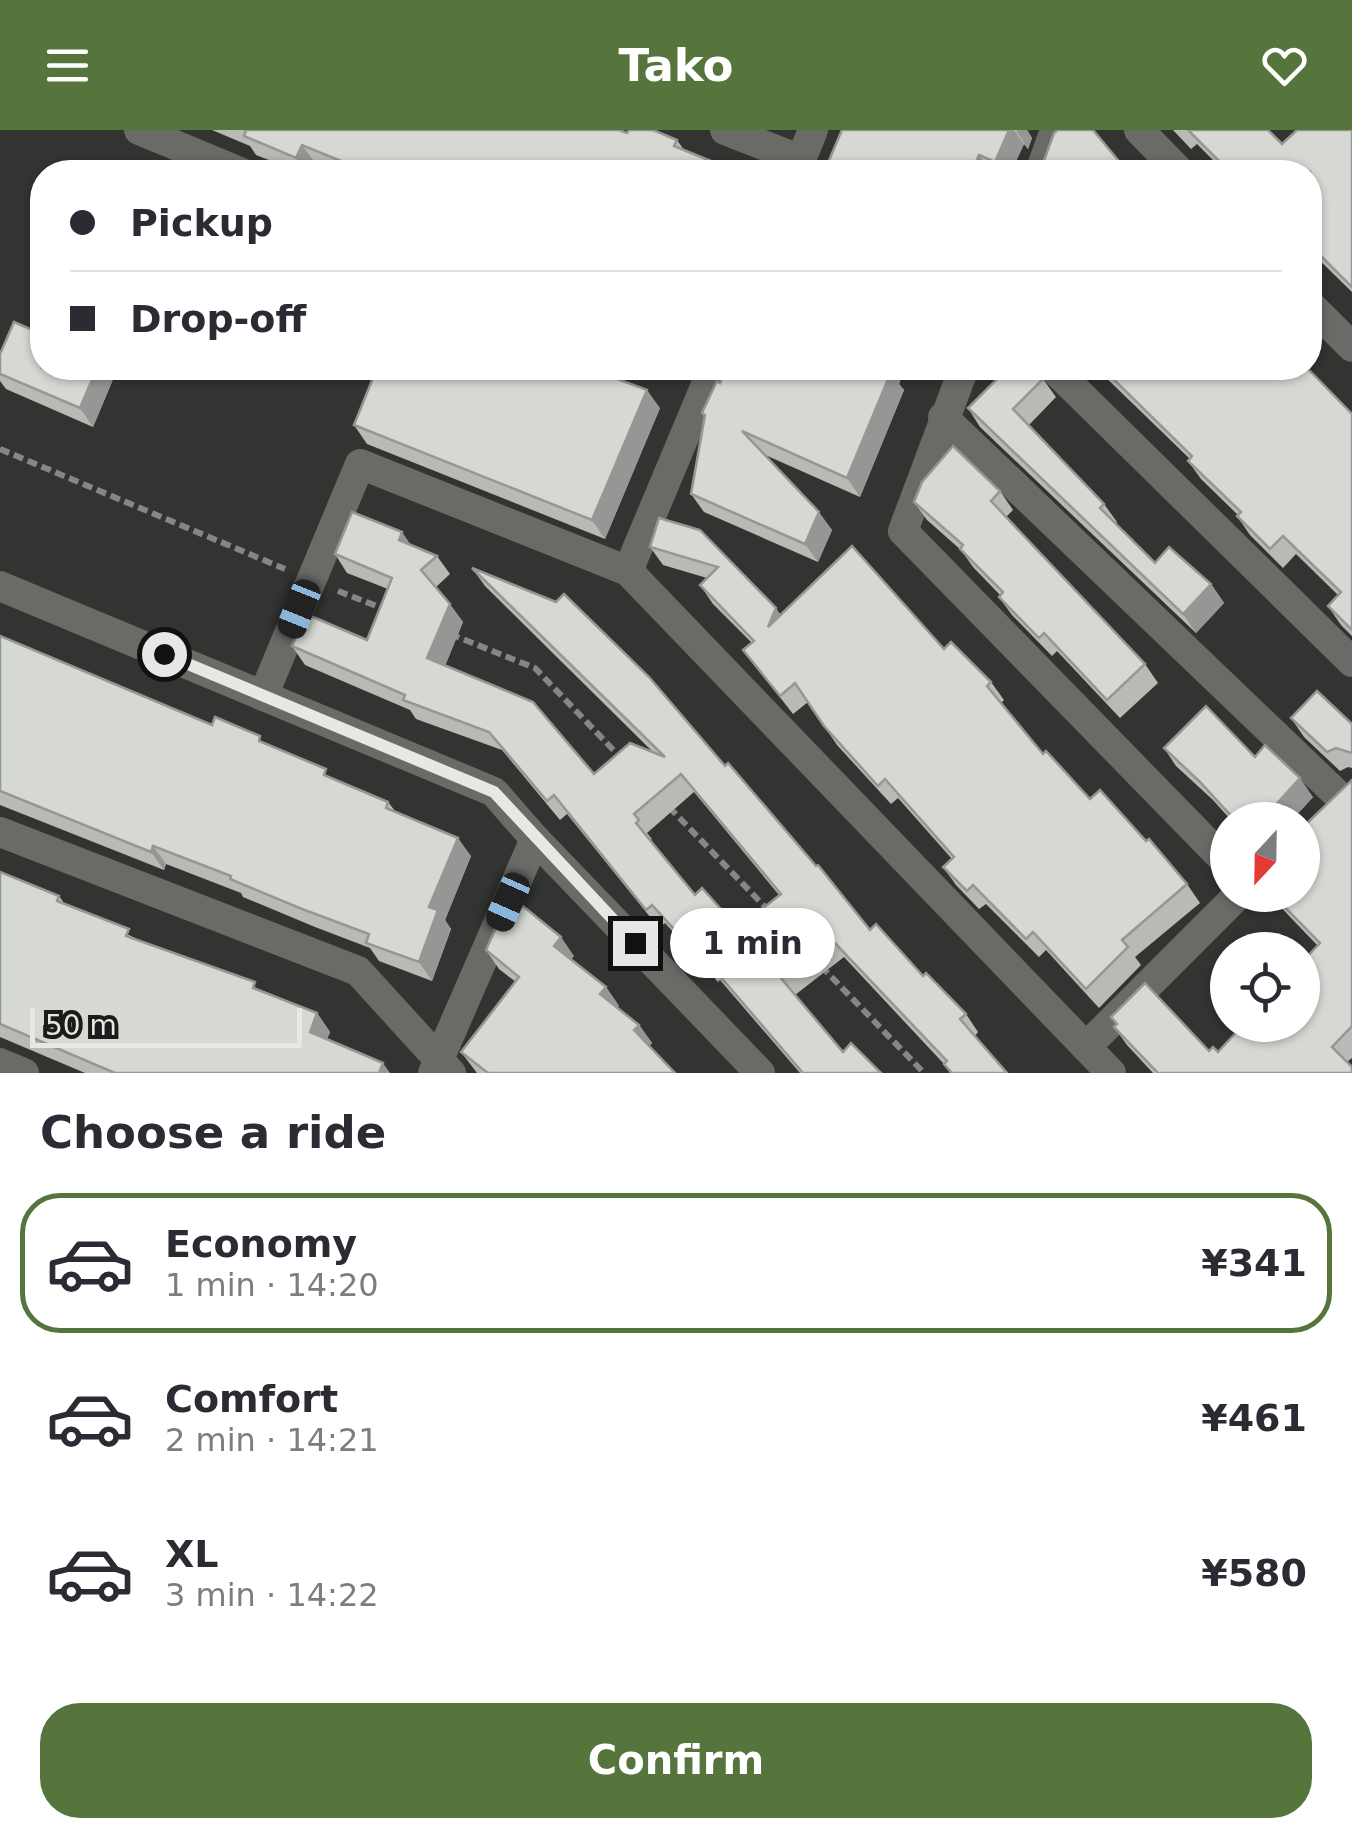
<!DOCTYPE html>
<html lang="en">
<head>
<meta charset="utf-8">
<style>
	body { margin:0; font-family:"DejaVu Sans",sans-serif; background:#f2f2f3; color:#2b2b33; height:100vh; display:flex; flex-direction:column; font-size:38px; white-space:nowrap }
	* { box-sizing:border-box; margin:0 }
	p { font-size:32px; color:#7c7c81 }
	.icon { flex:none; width:55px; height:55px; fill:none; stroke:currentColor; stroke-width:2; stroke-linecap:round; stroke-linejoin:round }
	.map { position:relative; height:943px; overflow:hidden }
	.details { display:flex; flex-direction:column; background:#fff; flex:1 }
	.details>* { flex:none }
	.guide { position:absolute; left:30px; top:30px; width:1292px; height:220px; border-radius:40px; box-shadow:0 2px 8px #0004; display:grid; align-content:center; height:220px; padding:0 40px; background:#fff }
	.needle { width:65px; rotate:202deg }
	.buttons { position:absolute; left:1210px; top:672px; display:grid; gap:20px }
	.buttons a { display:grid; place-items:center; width:110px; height:110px; border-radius:50%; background:#fff; box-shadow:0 2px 8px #0004; font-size:50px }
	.scale { position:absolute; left:30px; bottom:25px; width:272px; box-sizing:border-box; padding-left:10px; border:5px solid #e6e8e5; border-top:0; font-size:28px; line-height:35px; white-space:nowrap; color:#e6e8e5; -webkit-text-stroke:8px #1b1c1a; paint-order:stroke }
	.end { position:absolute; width:45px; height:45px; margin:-22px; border:12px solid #e6e8e5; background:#111; box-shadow:0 0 0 5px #111 }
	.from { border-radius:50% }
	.bubble { position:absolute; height:70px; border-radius:35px; background:#fff; box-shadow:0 2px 8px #0004; font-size:32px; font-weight:800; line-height:70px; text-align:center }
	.car { position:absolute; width:30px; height:60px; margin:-30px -15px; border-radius:12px; box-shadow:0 0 8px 2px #0007; background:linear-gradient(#222 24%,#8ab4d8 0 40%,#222 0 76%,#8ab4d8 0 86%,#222 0) }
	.guide b { display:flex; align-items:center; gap:35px; height:95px; font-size:38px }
	.guide b+b { border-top:2px solid #e1e1e2 }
	.guide i { width:25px; height:25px; background:#2b2b33 }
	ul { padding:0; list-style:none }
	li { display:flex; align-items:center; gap:30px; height:140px; margin:0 20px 15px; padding:0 20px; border:5px solid transparent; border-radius:40px }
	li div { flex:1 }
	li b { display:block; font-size:38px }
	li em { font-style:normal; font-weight:800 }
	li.selected { border-color:#55753d }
	li>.icon { width:90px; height:90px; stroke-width:1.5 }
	h2 { padding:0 40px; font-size:45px; line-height:120px }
	.primary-button { display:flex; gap:20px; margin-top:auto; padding:20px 40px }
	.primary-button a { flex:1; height:115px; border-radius:40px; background:#55753d; color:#fff; font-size:40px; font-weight:800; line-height:115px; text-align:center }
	header { display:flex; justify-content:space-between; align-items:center; height:130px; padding:0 40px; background:#55753d; color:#fff; font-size:45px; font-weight:800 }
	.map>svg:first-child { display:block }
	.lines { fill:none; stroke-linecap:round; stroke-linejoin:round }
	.path { stroke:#858784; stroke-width:6; stroke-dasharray:10 5; stroke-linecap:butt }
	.minor { stroke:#696b67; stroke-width:30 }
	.wall { fill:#b7bab5; fill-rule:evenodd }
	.shaded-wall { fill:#959794 }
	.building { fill:#d5d8d3; stroke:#959794; stroke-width:2.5; fill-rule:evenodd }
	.route { stroke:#e6e8e5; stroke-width:12 }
</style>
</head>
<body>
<header><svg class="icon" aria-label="menu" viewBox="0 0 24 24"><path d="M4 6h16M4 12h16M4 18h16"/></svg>Tako<svg class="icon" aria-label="heart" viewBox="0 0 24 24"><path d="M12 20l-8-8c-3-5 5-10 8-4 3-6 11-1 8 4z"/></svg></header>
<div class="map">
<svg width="1352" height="943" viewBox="0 0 1352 943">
	<rect width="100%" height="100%" fill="#323431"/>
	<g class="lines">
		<!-- path -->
		<g class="path">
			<polyline points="0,319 285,439"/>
			<polyline points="338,461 387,480"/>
			<polyline points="450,504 535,538 622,629"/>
			<polyline points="669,677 768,780"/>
			<polyline points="821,836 924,943"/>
		</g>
		<!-- minor -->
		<g class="minor">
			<polyline points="139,0 240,42"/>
			<polyline points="725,0 801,30"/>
			<polyline points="1139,0 1180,42"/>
			<polyline points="796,42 813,0"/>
			<polyline points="1040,42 1055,0"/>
			<polyline points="1310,175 1352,217"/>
			<polyline points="964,238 903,401 1228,734"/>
			<polyline points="1053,238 1352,532"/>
			<polyline points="943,287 1340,667"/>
			<polyline points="628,441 713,238"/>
			<polyline points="0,456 494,662 535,709 760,943"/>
			<polyline points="263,566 360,334 628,441 1111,943"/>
			<polyline points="0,702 358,841 451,943"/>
			<polyline points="1086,917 1238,765"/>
			<polyline points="0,933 24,943"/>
			<polyline points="433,943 535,709"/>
		</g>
	</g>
	<!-- wall -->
	<g class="wall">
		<polygon points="212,0 619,0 627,3 677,10 684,20 738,42 337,42 315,33 311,42 299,42 256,25 250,16"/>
		<polygon points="842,0 1027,0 1032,8 1028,19 1024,14 1011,42 824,42"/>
		<polygon points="1173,0 1268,0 1282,14 1352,0 1352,162 1310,121 1310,42 1225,42 1197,14 1191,19"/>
		<polygon points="1043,33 1123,36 1128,42 1049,42"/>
		<polygon points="0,224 42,238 107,238 114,247 93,297 6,259 0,251"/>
		<polygon points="726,238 905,238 899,254 904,260 860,367 763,324 832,400 818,432 704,382 691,364 705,288 702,283 720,253"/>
		<polygon points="1096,238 1307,238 1352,284 1352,506 1341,495 1328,476 1338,465 1296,424 1283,438 1250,405 1237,386 1238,385 1201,349 1188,331 1190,329"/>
		<polygon points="1043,249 1056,267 1029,295 1104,374 1117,392 1116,394 1155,433 1211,454 1224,473 1196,503 980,297 968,278"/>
		<polygon points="660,278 605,409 367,314 354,295"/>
		<polygon points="1000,361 1013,380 1006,387 1145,534 1158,553 1120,588 1057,521 1052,526 1012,485 999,467 1000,465 973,437 961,420 927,390 914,372"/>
		<polygon points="659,388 781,485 944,519 991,552 1004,570 1001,573 1043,624 1090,669 1146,711 1187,754 1200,773 1135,827 1141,835 1099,878 1046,820 1039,827 986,774 979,779 956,755 943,737 952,729 898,668 891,674 837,615 808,572 793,584 743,520 752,513 713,474 700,455 707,448 663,435 650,417"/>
		<path d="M411,415L437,426L450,444L436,457L463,492L445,536L594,644L654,623L485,456L472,438L725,636L870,800L966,884L978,902L975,906L1007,943H950L944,934L844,827L795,865L843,922L881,943H800L720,850L718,852L665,793L659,798L567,684L560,690L502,620L416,589L410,580L305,535L292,516L367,510L388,459L347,443L335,424ZM694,662L779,765L738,798L695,765L650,710L652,709L647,703Z"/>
		<polygon points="0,506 212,595 265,613 334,650 388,672 395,681 471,726 445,790 451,799 432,851 379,831 370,818 315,797 243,767 241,763 166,734 164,740 0,675"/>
		<polygon points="1291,588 1352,594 1352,638 1348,637 1340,641 1304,607"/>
		<polygon points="1164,618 1255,627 1313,667 1292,690 1231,690 1213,670 1176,636"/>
		<polygon points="1352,650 1352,928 1347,932 1352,943 1153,943 1127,915 1114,897 1116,895 1111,887 1209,921 1218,922 1318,816 1269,765 1302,765"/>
		<polygon points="0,742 59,766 64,773 137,809 317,883 330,902 327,909 390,943 85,943 0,907"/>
		<polygon points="486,820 574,826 571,829 606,857 619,876 617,877 639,895 652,913 649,916 675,943 477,943 461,922 516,852 499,839"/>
	</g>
	<!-- shaded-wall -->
	<g class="shaded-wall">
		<polygon points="1009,0 1014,0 1024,14 1011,42 1002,42 995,32"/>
		<polygon points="1016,0 1027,0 1032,8 1028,19"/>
		<polygon points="302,15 315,33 311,42 306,42 296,28"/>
		<polygon points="979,25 991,42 972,42"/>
		<polygon points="97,238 107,238 114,247 93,297 80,278"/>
		<polygon points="885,238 905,238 899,254 904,260 860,367 847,348"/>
		<polygon points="647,260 660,278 605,409 592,390"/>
		<polygon points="819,382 832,400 818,432 805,414"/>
		<polygon points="402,402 415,421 399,410"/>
		<polygon points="1211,454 1224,473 1196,503 1183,484"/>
		<polygon points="450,474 463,492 440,547 427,528"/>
		<polygon points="776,478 789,497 768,497"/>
		<polygon points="1300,648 1313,667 1292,690 1273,690 1271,680"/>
		<polygon points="458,708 471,726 445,790 451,799 432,851 419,832 429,777"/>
		<polygon points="153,716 166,734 164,740 151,722"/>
		<polygon points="561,807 574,826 567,834 554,816"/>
		<polygon points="606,857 619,876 613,882 600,864"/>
		<polygon points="317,883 330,902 323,920 310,902"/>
		<polygon points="639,895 652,913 647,919 634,900"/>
		<polygon points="383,933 390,943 379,943"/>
	</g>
	<!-- building -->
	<g class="building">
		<polygon points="244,0 619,0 627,3 629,0 653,0 677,10 674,16 738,42 368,42 302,15 296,28 244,6 246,1"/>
		<polygon points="842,0 1009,0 995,32 979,25 972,42 824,42"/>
		<polygon points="1058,0 1093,0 1123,36 1116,42 1050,42 1043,33 1054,3"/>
		<polygon points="1188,0 1268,0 1282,14 1297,0 1352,0 1352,157 1310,115 1310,42 1230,42"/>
		<polygon points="14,192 42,204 42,238 97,238 80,278 0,244 0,224"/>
		<polygon points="377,238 588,238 647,260 592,390 354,295"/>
		<polygon points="726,238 885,238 885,239 891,242 847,348 742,301 819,382 805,414 691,364 705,285 702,283 717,251 720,253"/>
		<polygon points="1008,238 1034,238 1043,249 1013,279 1104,374 1100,378 1155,433 1169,417 1211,454 1183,484 968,278"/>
		<polygon points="1102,238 1307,238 1352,284 1352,500 1328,476 1341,462 1283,406 1270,419 1237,386 1241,382 1188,331 1192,326"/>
		<polygon points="953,316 1000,361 991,371 1145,534 1107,570 1044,503 1039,508 999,467 1003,462 960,419 963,415 914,372 922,352"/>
		<path d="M352,382L402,402L399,410L437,426L421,440L450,474L427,528L533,572L594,644L630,613L665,627L472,438L556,472L564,464L649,547L725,636L728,633L816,736L818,735L870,800L876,794L923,846L926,843L966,884L960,889L1007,943H952L944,934L947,931L831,809L780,847L843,922L851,913L881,943H803L707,831L705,833L652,775L646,780L554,665L547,671L489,602L403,570L405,565L292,516L306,484L367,510L392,448L335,424ZM681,644L781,764L738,798L702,758L695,765L636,693L639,690L634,684Z"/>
		<polygon points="659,388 700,400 776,478 768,497 852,416 944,519 951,512 991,552 987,556 1043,624 1046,621 1090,669 1100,660 1146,711 1149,709 1187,754 1122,810 1128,817 1086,859 1033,802 1026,809 973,755 967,761 943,737 954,727 885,649 878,656 824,596 795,553 780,566 743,520 754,511 700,455 718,437 650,417"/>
		<polygon points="0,506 212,595 215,587 260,606 259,611 326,639 324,645 388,672 386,678 458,708 429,777 438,780 419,832 366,813 369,804 302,779 230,749 231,746 153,716 151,722 0,661"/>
		<polygon points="1317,561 1352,594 1352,623 1336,618 1327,622 1291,588"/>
		<polygon points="1206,576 1255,627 1265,615 1300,648 1271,680 1273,690 1235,690 1200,652 1164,618"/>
		<polygon points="1352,650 1352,896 1332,917 1352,937 1352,943 1158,943 1114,897 1117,894 1111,887 1145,853 1209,921 1213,917 1218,922 1243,895 1302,895 1302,832 1320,813 1273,765 1302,765 1302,698"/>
		<polygon points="0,742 59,766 57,771 129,799 126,806 255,852 253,858 317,883 310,902 383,933 379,943 115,943 0,894"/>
		<polygon points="514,769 561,807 554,816 606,857 600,864 639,895 634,900 675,943 488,943 461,922 519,847 486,820 503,782"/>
	</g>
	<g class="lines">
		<!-- route -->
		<polyline class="route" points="164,524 494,662 635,813"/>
	</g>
</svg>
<div class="buttons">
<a><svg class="needle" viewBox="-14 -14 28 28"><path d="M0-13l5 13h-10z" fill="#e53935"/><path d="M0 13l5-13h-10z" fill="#7c7c81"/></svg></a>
<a><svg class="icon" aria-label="locate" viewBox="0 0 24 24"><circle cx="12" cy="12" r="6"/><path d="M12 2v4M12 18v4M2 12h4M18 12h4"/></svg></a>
</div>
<div class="scale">50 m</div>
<i class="end from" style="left:164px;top:524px"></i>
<i class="end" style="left:635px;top:813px"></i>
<div class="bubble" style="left:670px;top:778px;width:165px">1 min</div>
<i class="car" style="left:299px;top:479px;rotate:202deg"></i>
<i class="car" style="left:508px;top:772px;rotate:204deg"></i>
<div class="guide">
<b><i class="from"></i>Pickup</b>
<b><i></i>Drop-off</b>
</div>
</div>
<section class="details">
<h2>Choose a ride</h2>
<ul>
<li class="selected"><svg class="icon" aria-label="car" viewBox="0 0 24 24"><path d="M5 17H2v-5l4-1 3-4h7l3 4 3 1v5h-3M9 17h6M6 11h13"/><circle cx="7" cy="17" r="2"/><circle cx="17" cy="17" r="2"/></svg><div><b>Economy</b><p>1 min · 14:20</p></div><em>¥341</em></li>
<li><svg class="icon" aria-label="car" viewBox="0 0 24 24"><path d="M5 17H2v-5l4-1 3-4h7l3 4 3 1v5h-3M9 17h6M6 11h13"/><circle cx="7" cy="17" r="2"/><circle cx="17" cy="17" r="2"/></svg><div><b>Comfort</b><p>2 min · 14:21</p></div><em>¥461</em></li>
<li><svg class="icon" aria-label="car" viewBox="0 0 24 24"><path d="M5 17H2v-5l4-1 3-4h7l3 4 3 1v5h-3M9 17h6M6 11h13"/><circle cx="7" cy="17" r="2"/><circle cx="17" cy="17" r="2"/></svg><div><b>XL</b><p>3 min · 14:22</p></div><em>¥580</em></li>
</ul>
<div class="primary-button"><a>Confirm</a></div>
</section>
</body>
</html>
